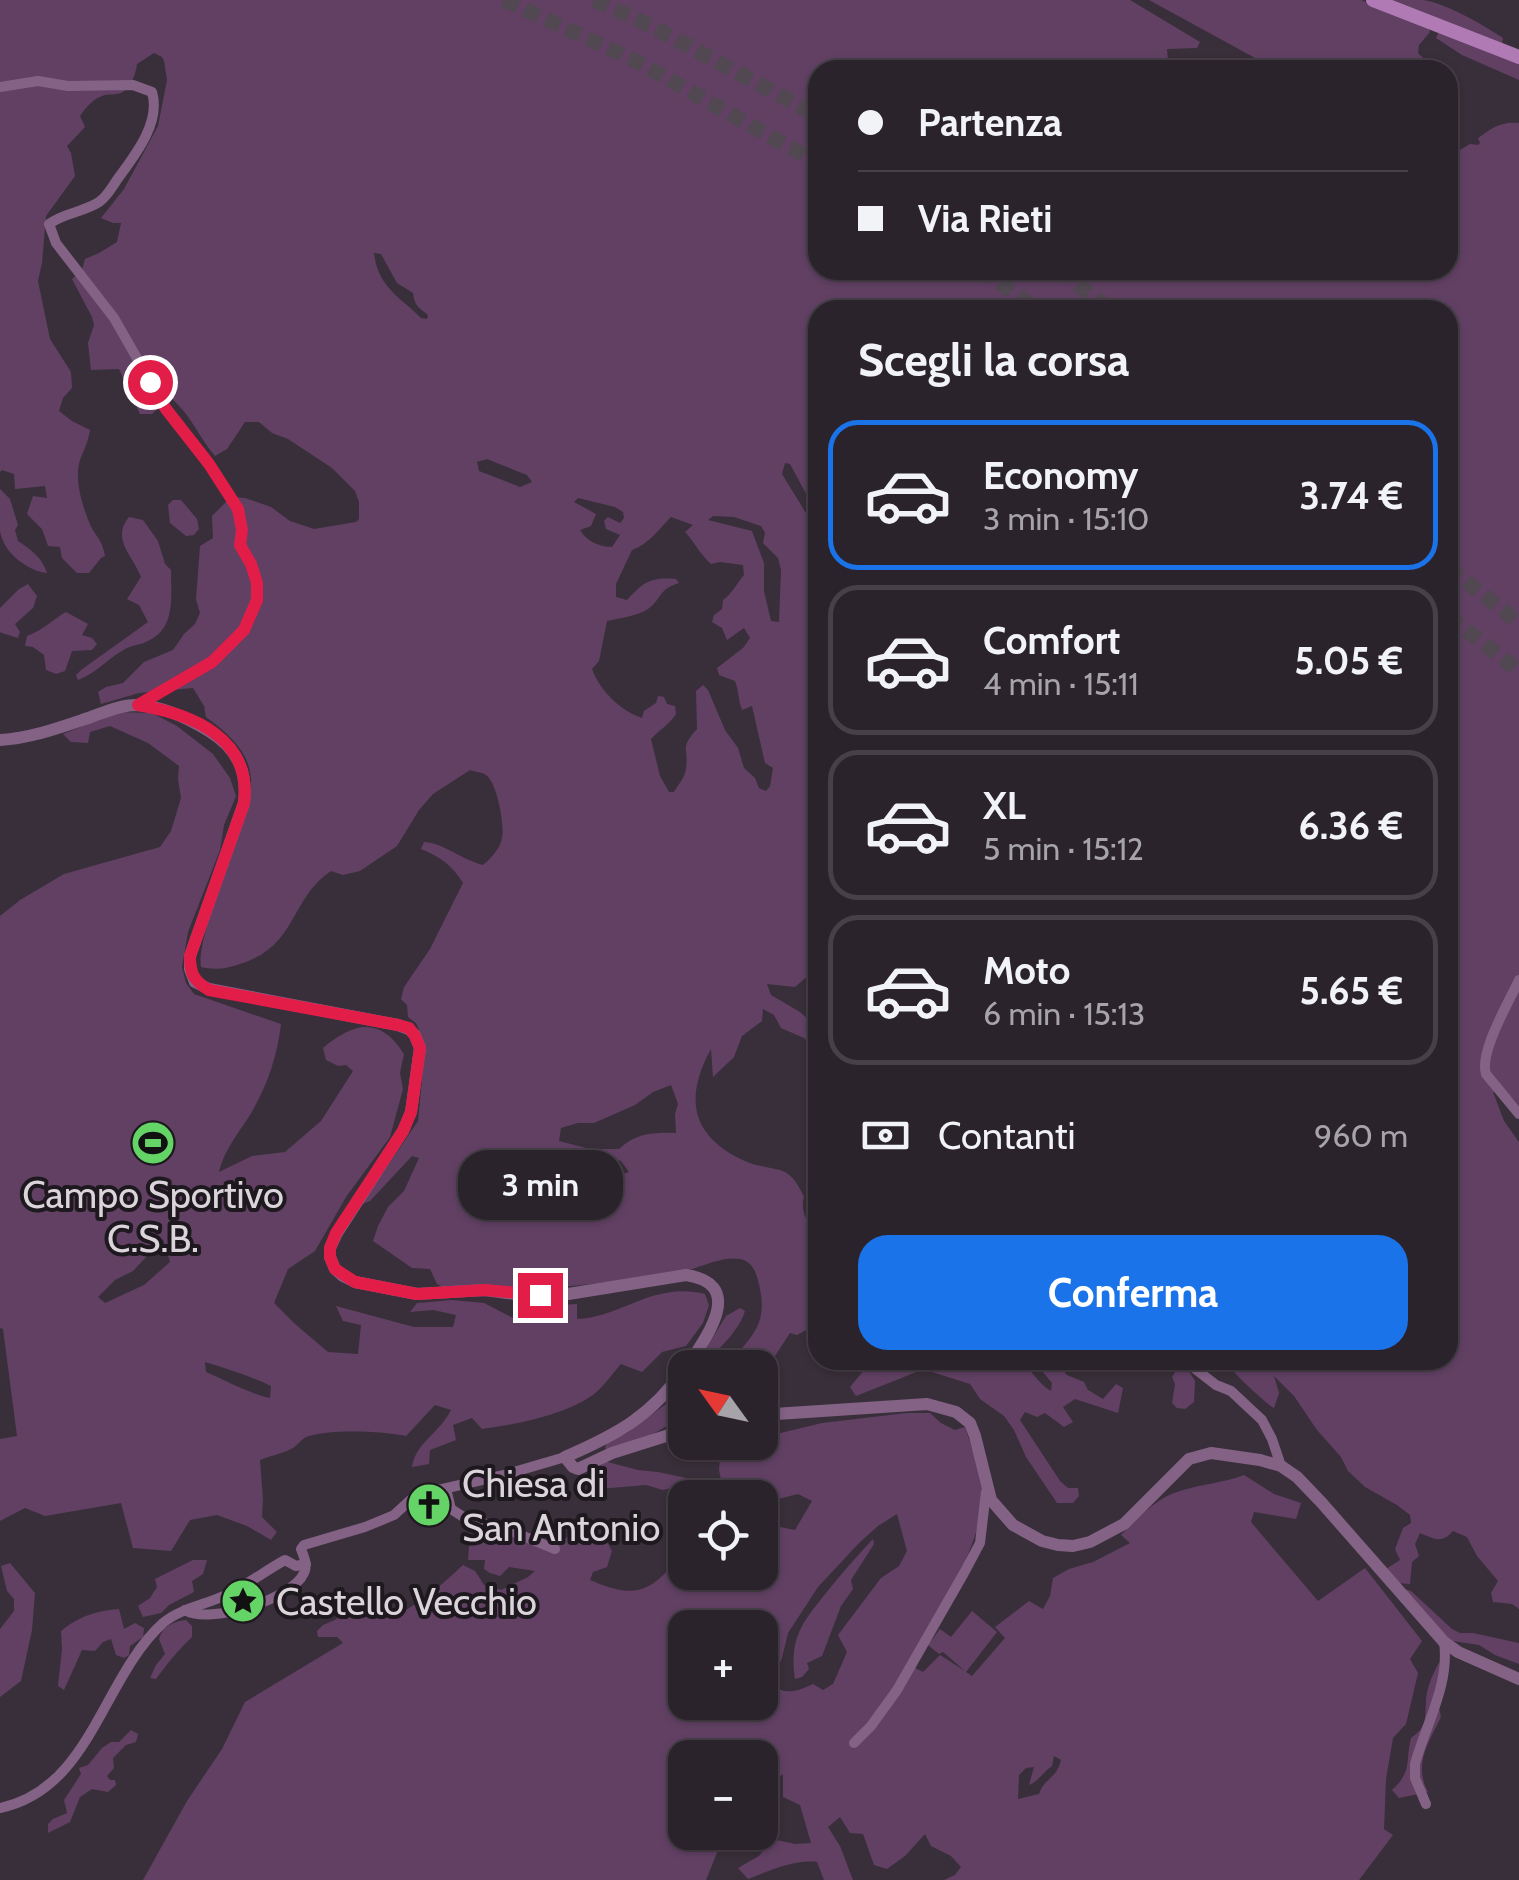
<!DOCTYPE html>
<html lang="it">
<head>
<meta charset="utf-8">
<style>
	body { margin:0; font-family:Cabin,sans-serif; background:#332b34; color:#f1f3f6; height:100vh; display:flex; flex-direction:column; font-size:38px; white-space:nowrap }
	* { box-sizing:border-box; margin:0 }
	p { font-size:32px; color:#a6a4a9 }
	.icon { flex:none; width:55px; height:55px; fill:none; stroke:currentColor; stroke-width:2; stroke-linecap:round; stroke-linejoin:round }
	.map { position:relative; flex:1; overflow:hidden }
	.panel { position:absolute; left:808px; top:300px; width:650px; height:1070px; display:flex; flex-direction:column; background:#2b232c; border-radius:30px; box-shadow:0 2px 8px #0004,0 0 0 2px #474048 }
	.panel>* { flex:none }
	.guide { position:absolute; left:808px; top:60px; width:650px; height:220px; border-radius:30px; box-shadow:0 2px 8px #0004,0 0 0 2px #474048; display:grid; align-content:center; height:220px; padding:0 50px; background:#2b232c }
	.needle { width:65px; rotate:303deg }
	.tools { position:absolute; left:668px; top:1350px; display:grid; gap:20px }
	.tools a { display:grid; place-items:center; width:110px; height:110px; border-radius:20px; background:#2b232c; box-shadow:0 2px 8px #0004,0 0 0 2px #474048; font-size:50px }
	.end { position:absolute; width:45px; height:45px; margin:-22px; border:12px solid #e11d48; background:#fff; box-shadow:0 0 0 5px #fff }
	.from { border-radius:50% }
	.bubble { position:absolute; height:70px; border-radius:30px; background:#2b232c; box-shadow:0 2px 8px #0004,0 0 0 2px #474048; font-size:32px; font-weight:800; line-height:70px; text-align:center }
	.guide b { display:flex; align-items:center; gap:35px; height:95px; font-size:38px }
	.guide b+b { border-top:2px solid #474048 }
	.guide i { width:25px; height:25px; background:#f1f3f6 }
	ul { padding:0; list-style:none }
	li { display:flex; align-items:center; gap:30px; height:150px; margin:0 20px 15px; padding:0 30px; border:5px solid #474048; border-radius:30px }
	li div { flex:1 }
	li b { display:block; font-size:38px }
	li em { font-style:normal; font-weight:800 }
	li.on { border-color:#1a73e8 }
	li>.icon { width:90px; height:90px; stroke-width:1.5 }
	h2 { padding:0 50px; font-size:45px; line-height:120px }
	.pay { display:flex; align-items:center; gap:25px; height:110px; padding:0 50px; font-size:38px }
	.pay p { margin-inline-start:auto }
	.action { display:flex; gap:20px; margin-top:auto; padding:20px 50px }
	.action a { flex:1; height:115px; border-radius:30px; background:#1a73e8; color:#fff; font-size:40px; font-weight:800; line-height:115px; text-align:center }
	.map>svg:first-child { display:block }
	.green { fill:#614064; fill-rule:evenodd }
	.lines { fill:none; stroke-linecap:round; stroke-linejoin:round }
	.trunk-tunnel { stroke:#514852; stroke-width:15; stroke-dasharray:15 8; stroke-linecap:butt }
	.minor { stroke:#846286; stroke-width:10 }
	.tertiary { stroke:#846286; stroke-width:12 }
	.secondary { stroke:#b07ab5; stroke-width:14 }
	.route { stroke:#e11d48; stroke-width:12 }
	.labels { text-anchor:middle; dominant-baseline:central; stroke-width:8; stroke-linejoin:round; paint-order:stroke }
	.poi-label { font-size:38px; fill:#dbd4db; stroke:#1e191e; text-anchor:start }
</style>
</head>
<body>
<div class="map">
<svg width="1519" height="1880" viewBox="0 0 1519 1880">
	<rect width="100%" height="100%" fill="#392f3a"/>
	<!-- green -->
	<g class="green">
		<path d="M0,0H1130L1200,42L1197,48L1167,49L1168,60L1139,58L1142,68L1162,70H818V270H1448V149L1458,151L1470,144L1478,145L1480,143L1478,138C1492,128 1501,121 1519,123V1106C1512,1097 1505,1089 1493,1092L1504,1121L1519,1142V1609L1512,1604L1493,1602L1491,1593L1498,1581L1477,1556L1467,1537L1453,1531C1442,1544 1434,1539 1420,1533L1415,1544L1419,1556L1412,1562L1410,1584L1398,1583L1386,1569L1400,1560L1395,1549L1403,1528L1411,1523L1410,1515L1397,1505L1365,1487L1348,1471L1341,1457L1317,1430L1294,1396L1274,1376L1279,1393L1274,1408C1266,1404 1228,1368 1224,1360H1448V1317L1450,1319L1456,1312L1448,1301V310H818L817,514L790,464L785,463L782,474L817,531V968L795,987L767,984L771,995L800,1012L817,1027V1051L804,1038L781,1028L774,1015L763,1009L762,1021L742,1036L734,1057L713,1077L711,1049C683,1100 692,1138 747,1162C759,1167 774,1167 785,1172C794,1177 800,1188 804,1197C799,1212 810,1225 817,1238L812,1267L817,1289L815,1306L808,1329L797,1335L790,1333L773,1359L760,1373V1368L727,1367C752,1334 770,1326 758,1280C756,1273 753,1265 746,1261C726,1252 698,1270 679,1272C633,1278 588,1286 542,1288C511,1290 480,1290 450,1291L437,1284L430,1269L412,1268L373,1241L378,1226L388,1207L404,1191L419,1158L412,1156L370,1201L362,1204L418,1121L422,1080L423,1038L416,1023L408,1017L407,1005L401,999L404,987L430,949L463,883C453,866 439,856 421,849L424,842C444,843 462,860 483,865C491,858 500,849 502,838C505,826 497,782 486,775C482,772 476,772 470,770L433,794L419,810L397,846L360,871L343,875L331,871C289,899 298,946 240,964C226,969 215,970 201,967C196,940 238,836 249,804C258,760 238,741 206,717L204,706L193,688L139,693L101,704L98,692L106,687L123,683L144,662L173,650L184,634L195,624L200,613L196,599L200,546L213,538L212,516L231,497L245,498L271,507L290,521L314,529L356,522L359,519V502L355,491L332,468L288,439L272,433L259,422H245L227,449L215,456C205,444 199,433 191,421C178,401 168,400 159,373L150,370L157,409L152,414H140L119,369L91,370L88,343L94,325L92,317L72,279L82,270L85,259L99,253L117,242L121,223H113L101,218L124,189L158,126L167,80L164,61L162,57L154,53L137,64C136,73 131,88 121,93C116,95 110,94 105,95C94,98 86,107 80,116L85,127L67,146L71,153L75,176L46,216L42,263L38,281L50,339L71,372L72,388L63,398L59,411L72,421L90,430C88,442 84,450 80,460C74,478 82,505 89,522C95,537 102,538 105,556L101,558L89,573H77L62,558L60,547L48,546L42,529L27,514L33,496L47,498L45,486L15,489L14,474L2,470L0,472ZM374,253L381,254L397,283L413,293C414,305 419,308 428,315L427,319L421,318C399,296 378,287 374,253ZM487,459L527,475L532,482L520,487L479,471L477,462ZM578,498L615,507L623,512L624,518L620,523L608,517L604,521L606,529L620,535L612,547C600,547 586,541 580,530L591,526L596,514L574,502ZM713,516L734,517L761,526L765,533L763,543L778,558L781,570L779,622L771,621L764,591V563L752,531L708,520ZM671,517L693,525L685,532C695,543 700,554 711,564L720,562L743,565L744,575C737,583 732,594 723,600L722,609L714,615L712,622L722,628L727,640L744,628L750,638L743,648L717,668L719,675L735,681C739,691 738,700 742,710L752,706L765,763L773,768L770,786L766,791L759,788L755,778L744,768L738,748L725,730L708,690L703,685L696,691L697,729C679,749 689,747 686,769C685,777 678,785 674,792H669L660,776L651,739C659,730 670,724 676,714L675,706L667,704L664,697L658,696L656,703L644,711L642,718C621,711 600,691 592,669L599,661L607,621C621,618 637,616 648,609C663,598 657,590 679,583L676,579C650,577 644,582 627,600L616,597V584L632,550C649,544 658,530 671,517ZM671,1085L678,1104L675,1114L676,1133C654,1132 636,1133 619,1149H601L598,1154L621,1161L629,1172L608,1178L591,1166L594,1150L559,1141L561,1128L578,1123H594L635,1105L653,1092ZM547,1174L555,1181L551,1198L554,1212L541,1221L526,1215L487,1210L485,1193L506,1190L534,1176Z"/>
		<polygon points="1149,0 1361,0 1427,24 1430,32 1419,45 1418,53 1425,60 1422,70 1410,70 1407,65 1402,64 1393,70 1277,70"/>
		<path d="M1383,0C1396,0 1410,0 1423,0C1446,3 1483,25 1503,38L1502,45Z"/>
		<polygon points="1440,30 1519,62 1519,80 1462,55 1436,38"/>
		<path d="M0,489L10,499L18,525L15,530L18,541C31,550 42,557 47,573C27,571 3,552 0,531C0,518 0,503 0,489Z"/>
		<polygon points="173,500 181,500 197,519 199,529 194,535 186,536 170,523 168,505"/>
		<path d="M129,517L143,520L158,541L165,564L171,570C171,597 176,628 148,641C141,645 132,645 125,649C108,658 97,673 78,680L76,675L81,670L148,622L139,605L127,599L141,577C132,554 111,539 129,517Z"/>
		<polygon points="28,584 37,596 33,608 15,624 20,632 18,638 2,633 0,632 0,608 19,589"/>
		<path d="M66,612L88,624L82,635L92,638L97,644L92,650L72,651L65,671L56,674L46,670L44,655L33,647L25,646L27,636C42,631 52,620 66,612Z"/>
		<path d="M118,712L152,713L177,726L213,754L230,778L236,796L224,825L220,850L188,932L182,967L186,983L194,994L281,1024C277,1058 267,1086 250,1115C238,1134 224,1150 219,1172L252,1156L285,1152L321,1121L353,1071L346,1065L338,1066L326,1060L323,1048C354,1022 380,1016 404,1054L400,1073L403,1089L390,1137L346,1197L315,1251L288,1269L274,1303L295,1324L328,1352L358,1354L361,1325L343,1321L336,1306L414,1327H453L456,1315L433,1310L410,1312L417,1303L452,1300L484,1303L513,1318L527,1307L577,1304V1319C623,1317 653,1281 705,1294L709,1305L703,1323L686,1346L662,1352L642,1372L621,1364C613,1373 604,1386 594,1394C568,1414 515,1425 482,1429L472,1418L453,1425L456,1440L430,1450L429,1464L412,1467C416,1442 439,1434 451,1410L435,1405L406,1436C383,1431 332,1429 309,1436C301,1438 298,1446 291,1449C281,1454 270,1456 260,1460L263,1500L262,1517L277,1532L271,1540L247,1526L217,1515L190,1520L171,1551L133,1548L121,1503L45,1516L25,1508L0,1521V1439L17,1436L3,1329L0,1328V916L20,900L64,874L160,847L171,831L181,798L178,779L179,766L148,743L110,726L90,732L88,743L71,742L63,734ZM163,1239L170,1262L144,1285L105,1303L98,1297L115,1280L133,1271ZM205,1362C228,1369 250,1376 271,1386L270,1398C248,1393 227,1381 206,1372Z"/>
		<path d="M740,1308L745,1311C738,1334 717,1348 704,1367L691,1368L707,1347L726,1316Z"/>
		<path d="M882,1360H1019C1032,1369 1038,1384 1051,1391L1052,1383L1033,1360H1055L1067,1375L1084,1382L1088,1390L1103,1399L1116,1384L1123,1388L1118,1413L1075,1399L1063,1407L1073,1422L1064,1427L1045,1413L1037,1417L1025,1412L1020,1420L1060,1481L1068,1488H1078L1079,1496L1073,1503H1057L1026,1457L1014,1430L1004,1416L980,1399L970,1384L932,1372L919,1371L856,1396L850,1387L865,1369Z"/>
		<polygon points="1177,1369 1189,1371 1195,1381 1194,1402 1185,1409 1177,1408 1172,1403 1175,1384 1172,1377"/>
		<path d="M685,1376C685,1384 686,1394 685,1402C681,1428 632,1443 609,1451L605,1448L607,1442L627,1433L666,1404Z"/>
		<path d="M907,1413H930L941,1423L955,1430L965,1427C971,1446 980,1467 982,1487C986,1545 935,1615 908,1664L923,1672L940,1655L965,1671L943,1652L939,1654L928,1645L940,1629L951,1637L972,1611L997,1632L966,1672L972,1676L1005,1638L995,1627L1029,1601L1043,1609L1050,1596L1053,1578L1069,1569L1093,1562L1130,1543L1121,1535C1138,1518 1156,1498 1180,1491C1201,1484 1223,1483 1244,1475L1274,1494L1301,1503L1296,1519L1254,1512L1251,1522L1318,1601L1365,1568L1422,1641L1410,1659L1418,1673L1406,1724L1393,1738L1386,1779L1384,1829L1393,1835L1359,1880H944L955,1875L961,1867L951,1856L931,1846L925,1834L905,1856L887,1869L874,1865L863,1834L850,1833L840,1817L828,1827L840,1846L853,1880H824L817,1862C795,1859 769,1871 748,1879L738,1868L759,1856L772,1839L795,1844L811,1843L800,1805L783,1797V1774L760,1791V1758H685V1832L725,1833L706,1880H143L187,1801L222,1749L245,1702L343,1643L337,1637H318L317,1631L323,1625L337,1619L334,1611L341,1597L346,1596C353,1602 363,1614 372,1617C397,1627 446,1581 463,1565L475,1571L484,1585L501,1590L528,1577L535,1571L509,1567L500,1576L490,1573L484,1569L485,1560H468L469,1546L496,1533L555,1544C576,1531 582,1531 605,1538L612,1551L607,1567L593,1572L590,1580C623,1594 643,1598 668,1570L693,1573L704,1581C723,1579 742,1573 760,1572V1552L780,1527L795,1530L812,1501L798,1494L774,1500L760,1510V1498L740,1497L735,1490L723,1489L719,1470L721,1445L760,1442V1438L822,1423ZM897,1514L907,1551L899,1566L881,1578L838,1635L847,1652L833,1684L823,1690L813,1684C796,1692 787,1695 770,1685L782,1658L788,1633L818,1587L859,1543L878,1526ZM685,1628H760V1702H685ZM1054,1756L1061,1760C1056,1780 1045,1777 1039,1794L1018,1799L1019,1775L1026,1768L1034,1767L1029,1785C1039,1781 1043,1772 1052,1766Z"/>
		<polygon points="604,1461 638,1470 658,1472 710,1483 699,1487 675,1487 663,1490 646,1485 599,1489 594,1476"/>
		<path d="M873,1539L874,1544L851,1580L853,1589L841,1606L822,1656L807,1663L809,1669L802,1677L795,1679C789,1638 802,1623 826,1593C841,1574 857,1556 873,1539Z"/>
		<polygon points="193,1560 207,1560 203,1574 192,1581 194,1592 169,1605 161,1613 143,1617 138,1606 150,1598 157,1587 155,1579"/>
		<polygon points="10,1563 35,1593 32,1630 21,1681 0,1697 0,1629 14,1611 14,1599 7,1591 1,1566"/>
		<polygon points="1405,1589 1411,1591 1452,1629 1460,1633 1473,1633 1519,1643 1519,1664 1495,1655 1479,1645 1453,1641 1442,1634"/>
		<path d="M119,1609L124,1629L135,1623L144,1628L143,1637L130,1646L129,1655L124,1658L116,1655L111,1639L103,1642L95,1651L82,1650L64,1690L58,1686L62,1649L61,1631C80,1616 95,1611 119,1609Z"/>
		<path d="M186,1620L192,1626V1637C178,1650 167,1664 156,1679L150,1678L156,1665L165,1654L159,1639C163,1626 172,1622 186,1620Z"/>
		<path d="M1440,1661L1437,1698L1441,1717C1429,1742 1413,1764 1428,1792L1399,1798L1392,1790C1413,1771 1405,1762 1411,1738C1427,1727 1425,1719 1426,1702C1426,1689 1433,1673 1440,1661Z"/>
		<polygon points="131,1730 138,1734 136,1742 126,1745 113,1758 114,1768 107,1776 110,1780 115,1780 116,1785 108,1792 92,1789 80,1797 70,1822 48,1833 48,1824 53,1819 67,1813 64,1800 81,1774 79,1768 88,1765 102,1748 111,1742 119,1742"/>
	</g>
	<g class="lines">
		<!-- trunk-tunnel -->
		<g class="trunk-tunnel">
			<polyline points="504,0 634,60 818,163"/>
			<polyline points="594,0 651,26 818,116"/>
			<polyline points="980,270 1039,310"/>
			<polyline points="1059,270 1111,310"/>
			<polyline points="1448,567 1519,623"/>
			<polyline points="1448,616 1519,671"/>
		</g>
		<!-- minor -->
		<g class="minor">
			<path d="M0,87L38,81L68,86L133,85L152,92C161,122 136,154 119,177C113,185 108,196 99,202C84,212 63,213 49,224L56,243L114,318L166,409L209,464L238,509L242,531L241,545L251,564L257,583V599L251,615L244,630L232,643L212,662L139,705"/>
			<path d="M1519,980C1509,1002 1479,1052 1486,1074L1519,1114"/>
			<polyline points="1184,1360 1216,1385 1231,1391 1262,1420 1272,1439 1281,1466"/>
			<polyline points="446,1489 451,1509 465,1518 506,1529 555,1549"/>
			<path d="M185,1610C208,1625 292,1600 304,1573C308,1565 304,1557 301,1549L304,1545L365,1527L394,1515L416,1495L504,1475L565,1457"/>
			<polyline points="854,1743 871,1726 897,1690 964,1573 980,1543 986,1492"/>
			<path d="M1426,1804L1415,1778V1764C1426,1724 1450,1684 1444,1642"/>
			<path d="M0,1808C91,1789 102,1678 163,1623C181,1608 205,1605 226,1595C247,1585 265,1571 285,1560L296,1566L306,1564"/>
		</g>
		<!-- tertiary -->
		<g class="tertiary">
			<path d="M0,740C32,738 61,727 91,717C105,712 121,705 136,705C163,706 187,718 209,731C237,748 248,771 244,803L190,956V969L195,982L209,989L398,1025L409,1029L415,1035L420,1048L411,1112L403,1131L337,1233L330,1248V1257L335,1269L343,1276L355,1282L417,1294L485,1290L515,1294L562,1295L686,1275C747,1284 706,1338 686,1368"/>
			<path d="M685,1368C652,1416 616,1435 565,1457L573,1467L578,1469L612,1453L685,1430"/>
			<polyline points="760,1415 927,1404 956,1412 970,1423 975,1436 991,1500 1013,1525 1042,1541 1058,1545 1073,1546 1090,1542 1124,1524 1189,1459 1211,1453 1260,1460 1281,1466 1297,1477 1321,1502 1444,1642 1458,1652 1519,1679"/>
		</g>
		<!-- secondary -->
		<polyline class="secondary" points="1373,0 1519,57"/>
	</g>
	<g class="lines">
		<!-- route -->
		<path class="route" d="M150,382L166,409L209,464L238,509L242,530L240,545L251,564L257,583V600L244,630L212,662L138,705C192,714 252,738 244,803L190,956C190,974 194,981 209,990L398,1025L409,1028L415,1036L420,1048L411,1112L403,1131L336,1233L330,1248V1257L335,1269L355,1282L417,1294L485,1290L540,1295"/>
	</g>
	<!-- icons -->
	<defs>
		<symbol id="stadium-disc" viewBox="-11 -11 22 22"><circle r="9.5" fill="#65d467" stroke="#1e191e"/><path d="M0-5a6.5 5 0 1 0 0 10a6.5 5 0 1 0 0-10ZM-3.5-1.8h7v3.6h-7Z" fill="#111"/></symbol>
		<symbol id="church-disc" viewBox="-11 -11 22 22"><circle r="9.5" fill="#65d467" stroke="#1e191e"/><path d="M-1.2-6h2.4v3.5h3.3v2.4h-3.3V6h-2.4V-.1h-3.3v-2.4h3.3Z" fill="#111"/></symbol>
		<symbol id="sight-disc" viewBox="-11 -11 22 22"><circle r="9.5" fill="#65d467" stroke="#1e191e"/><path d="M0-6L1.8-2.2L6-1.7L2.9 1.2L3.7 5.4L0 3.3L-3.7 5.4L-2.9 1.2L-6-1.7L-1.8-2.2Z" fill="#111"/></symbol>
	</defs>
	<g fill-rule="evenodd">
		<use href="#stadium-disc" x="128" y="1118" width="50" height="50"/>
		<use href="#church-disc" x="404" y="1480" width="50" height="50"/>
		<use href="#sight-disc" x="218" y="1576" width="50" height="50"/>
	</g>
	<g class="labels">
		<!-- poi labels -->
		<g class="poi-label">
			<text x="153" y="1194" text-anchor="middle">Campo Sportivo<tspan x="153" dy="44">C.S.B.</tspan></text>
			<text x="462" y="1483">Chiesa di<tspan x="462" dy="44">San Antonio</tspan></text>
			<text x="276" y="1601">Castello Vecchio</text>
		</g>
	</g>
</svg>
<div class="tools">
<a><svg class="needle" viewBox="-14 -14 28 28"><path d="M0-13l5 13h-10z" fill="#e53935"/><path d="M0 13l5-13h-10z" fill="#a6a4a9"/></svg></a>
<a><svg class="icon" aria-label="locate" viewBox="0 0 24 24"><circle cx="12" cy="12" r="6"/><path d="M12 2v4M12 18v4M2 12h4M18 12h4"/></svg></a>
<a>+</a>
<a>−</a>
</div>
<i class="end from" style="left:150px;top:382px"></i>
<i class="end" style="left:540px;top:1295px"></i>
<div class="bubble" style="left:458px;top:1150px;width:165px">3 min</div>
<div class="guide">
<b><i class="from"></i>Partenza</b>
<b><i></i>Via Rieti</b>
</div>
<section class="panel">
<h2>Scegli la corsa</h2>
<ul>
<li class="on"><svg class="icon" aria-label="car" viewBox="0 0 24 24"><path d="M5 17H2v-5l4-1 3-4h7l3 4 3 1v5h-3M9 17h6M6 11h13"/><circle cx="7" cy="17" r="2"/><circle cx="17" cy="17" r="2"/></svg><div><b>Economy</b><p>3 min · 15:10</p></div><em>3.74 €</em></li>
<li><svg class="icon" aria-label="car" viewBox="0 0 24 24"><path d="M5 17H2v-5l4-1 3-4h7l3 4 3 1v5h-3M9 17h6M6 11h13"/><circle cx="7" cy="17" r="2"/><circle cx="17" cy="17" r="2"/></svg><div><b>Comfort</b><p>4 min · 15:11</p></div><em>5.05 €</em></li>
<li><svg class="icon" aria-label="car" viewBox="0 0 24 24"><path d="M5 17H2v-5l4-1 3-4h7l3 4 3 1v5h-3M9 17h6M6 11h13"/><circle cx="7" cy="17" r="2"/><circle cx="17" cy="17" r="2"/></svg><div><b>XL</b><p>5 min · 15:12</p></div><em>6.36 €</em></li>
<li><svg class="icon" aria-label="car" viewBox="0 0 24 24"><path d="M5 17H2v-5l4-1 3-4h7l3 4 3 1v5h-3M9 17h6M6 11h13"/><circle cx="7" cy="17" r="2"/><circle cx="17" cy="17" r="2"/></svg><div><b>Moto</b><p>6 min · 15:13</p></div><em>5.65 €</em></li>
</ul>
<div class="pay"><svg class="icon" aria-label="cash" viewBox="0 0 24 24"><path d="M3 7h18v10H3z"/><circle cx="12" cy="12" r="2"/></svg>Contanti<p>960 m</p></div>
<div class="action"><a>Conferma</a></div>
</section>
</div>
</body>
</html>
